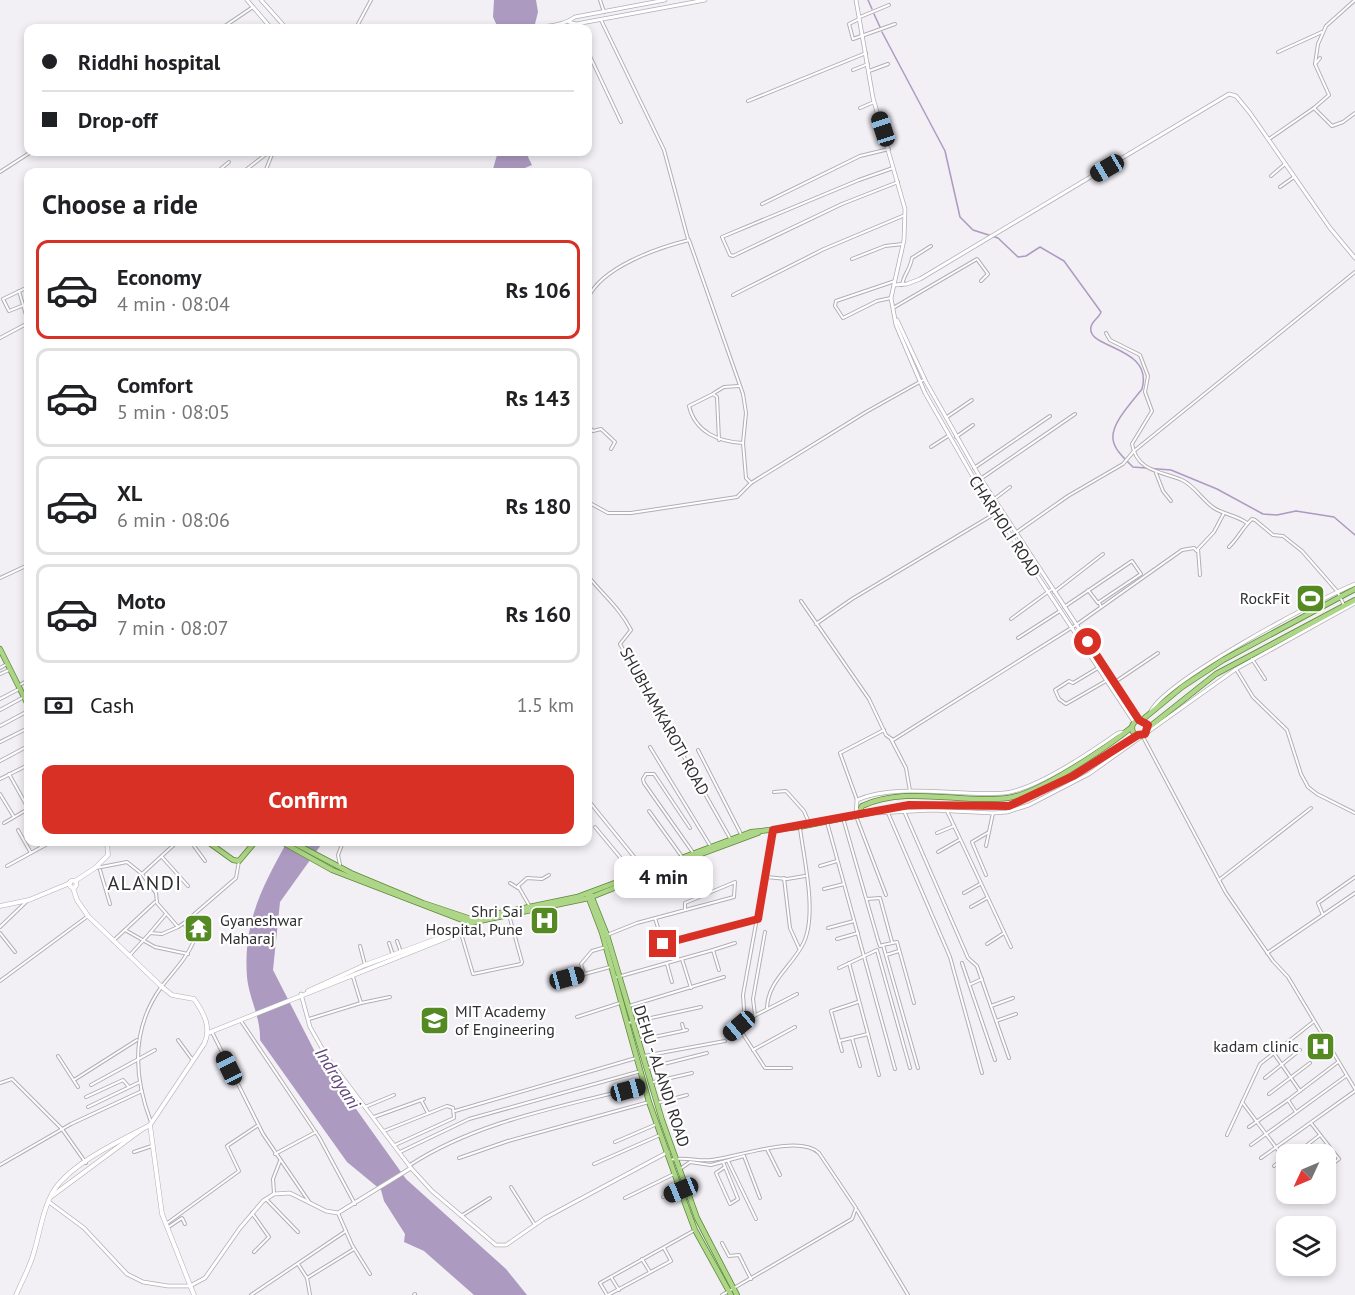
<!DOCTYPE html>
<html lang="en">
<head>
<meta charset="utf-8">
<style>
	body { margin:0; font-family:"PT Sans",sans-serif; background:#f6f6f6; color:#202124; height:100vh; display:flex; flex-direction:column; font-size:22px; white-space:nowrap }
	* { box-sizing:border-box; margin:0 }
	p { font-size:20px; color:#757577 }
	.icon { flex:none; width:33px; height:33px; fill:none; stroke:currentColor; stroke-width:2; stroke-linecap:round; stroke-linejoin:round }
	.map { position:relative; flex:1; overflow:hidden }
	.side { position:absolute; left:24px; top:168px; width:568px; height:678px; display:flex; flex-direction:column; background:#fff; border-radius:12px; box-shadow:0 3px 9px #0003 }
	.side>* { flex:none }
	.hud { position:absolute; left:24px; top:24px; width:568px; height:132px; border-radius:12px; box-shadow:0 3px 9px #0003; display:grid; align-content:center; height:132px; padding:0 18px; background:#fff }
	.needle { width:39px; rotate:226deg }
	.fabs { position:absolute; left:1276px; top:1144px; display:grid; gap:12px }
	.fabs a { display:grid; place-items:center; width:60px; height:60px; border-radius:12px; background:#fff; box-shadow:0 3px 9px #0003; font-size:30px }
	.end { position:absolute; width:27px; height:27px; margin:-14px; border:8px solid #d93025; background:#fff; box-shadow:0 0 0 3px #fff }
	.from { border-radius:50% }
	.bubble { position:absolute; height:42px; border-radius:12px; background:#fff; box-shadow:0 3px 9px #0003; font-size:20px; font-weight:800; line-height:42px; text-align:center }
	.car { position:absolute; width:18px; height:36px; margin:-18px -9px; border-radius:8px; box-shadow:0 0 4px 2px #0007; background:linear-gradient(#222 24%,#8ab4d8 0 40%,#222 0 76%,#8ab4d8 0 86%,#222 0) }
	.hud b { display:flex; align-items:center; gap:21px; height:57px; font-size:22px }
	.hud b+b { border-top:2px solid #e0e0e0 }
	.hud i { width:15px; height:15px; background:#202124 }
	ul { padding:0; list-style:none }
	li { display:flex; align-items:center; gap:18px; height:99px; margin:0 12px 9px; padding:0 6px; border:3px solid #e0e0e0; border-radius:12px }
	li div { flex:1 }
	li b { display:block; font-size:22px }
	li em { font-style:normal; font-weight:800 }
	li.on { border-color:#d93025 }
	li>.icon { width:54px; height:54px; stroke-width:1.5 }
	h2 { padding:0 18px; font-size:27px; line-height:72px }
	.pay { display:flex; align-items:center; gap:15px; height:66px; padding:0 18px; font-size:22px }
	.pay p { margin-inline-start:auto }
	.button { display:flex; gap:12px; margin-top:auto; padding:12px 18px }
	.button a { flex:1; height:69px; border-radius:12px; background:#d93025; color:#fff; font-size:24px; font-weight:800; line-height:69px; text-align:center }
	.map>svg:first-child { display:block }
	.water { fill:#ad9ac1 }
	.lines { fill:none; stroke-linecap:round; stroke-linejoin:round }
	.stream { stroke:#ad9ac1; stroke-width:1.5 }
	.pedestrian-casing { stroke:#b1afb4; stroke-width:4 }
	.minor-casing { stroke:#b1afb4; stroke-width:4 }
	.tertiary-casing { stroke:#b1afb4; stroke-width:4.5 }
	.secondary-casing { stroke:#b1afb4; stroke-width:5 }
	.primary-casing { stroke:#5d8936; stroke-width:6 }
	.pedestrian { stroke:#fff; stroke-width:2 }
	.minor { stroke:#fff; stroke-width:2 }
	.tertiary { stroke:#fff; stroke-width:3 }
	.secondary { stroke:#fff; stroke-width:4 }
	.primary { stroke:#add688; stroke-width:4.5 }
	.route { stroke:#d93025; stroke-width:8 }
	.labels { text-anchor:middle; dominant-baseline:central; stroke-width:4.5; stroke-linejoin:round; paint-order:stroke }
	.street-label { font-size:16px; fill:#2f2e30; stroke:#fff }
	.poi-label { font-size:16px; fill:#2f2e30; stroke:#fff; text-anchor:end }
	.water-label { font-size:18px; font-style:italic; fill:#60457a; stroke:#fff }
	.quarter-label { font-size:20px; letter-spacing:1.5px; fill:#2f2e30; stroke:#fff }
</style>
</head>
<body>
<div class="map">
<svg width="1355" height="1295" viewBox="0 0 1355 1295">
	<rect width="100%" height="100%" fill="#f2eff5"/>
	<!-- water -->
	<g class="water">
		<polygon points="494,0 536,0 538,12 534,28 498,28 493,17"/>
		<polygon points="501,152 530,152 528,157 532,165 525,168 528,172 497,172 493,169 497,155"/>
		<path d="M287,842H323L280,902L273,970L314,1050L406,1179L506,1269L527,1295H474L424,1251L404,1242L405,1234L384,1201L381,1190L347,1162L260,1040C261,1018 249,998 247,977C243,923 262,887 287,842Z"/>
	</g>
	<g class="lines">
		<!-- stream -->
		<g class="stream">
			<polyline points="868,0 872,9"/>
			<polyline points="874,14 880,27"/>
			<path d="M882,32L945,151L960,217L973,230L998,238L1018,257L1026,256L1040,247L1064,261L1101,312C1099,318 1092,321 1091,327C1086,349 1154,346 1142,389C1133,401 1111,423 1113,439C1114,450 1126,460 1133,467L1171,470L1217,489L1263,514L1277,515L1296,511L1334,517L1355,535"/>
		</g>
		<defs>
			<polyline id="pedestrian" points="584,974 581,964 592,951 606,947"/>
			<g id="minor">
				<polyline points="600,0 604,12"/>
				<polyline points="860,17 889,5"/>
				<polyline points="859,19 849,24 853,39 895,24"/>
				<polyline points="601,20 664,150 688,239"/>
				<polyline points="222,28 253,7"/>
				<polyline points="356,28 371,0"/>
				<polyline points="588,52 621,122"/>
				<polyline points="1278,52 1322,32"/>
				<polyline points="1315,64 1320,58"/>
				<polyline points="853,70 868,64"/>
				<polyline points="869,71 888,64"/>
				<polyline points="748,101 866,53"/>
				<polyline points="860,108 874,102"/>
				<polyline points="1314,108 1329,95 1315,64 1318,44 1326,26 1355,0"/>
				<polyline points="1269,139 1314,108 1332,126 1343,122 1355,113"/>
				<polyline points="893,168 859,180 722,237 730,255 733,256 842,204 898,182"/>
				<polyline points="0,172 31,152"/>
				<polyline points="217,172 229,162"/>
				<polyline points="243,172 269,152"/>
				<polyline points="265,172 273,152"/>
				<polyline points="1271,176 1285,164"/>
				<polyline points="1280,187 1294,177"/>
				<polyline points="762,204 860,156 889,149"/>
				<polyline points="852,259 885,246 903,244"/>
				<path d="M902,285C904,274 910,270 912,258L931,246"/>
				<polyline points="19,291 28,322"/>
				<polyline points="733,295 824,249 905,215"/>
				<path d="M588,298C602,267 657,248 689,240L743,394L746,413L743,443"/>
				<polyline points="891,298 877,301 843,318 835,306 836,301 895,281"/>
				<polyline points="24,305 9,311 3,299 28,287"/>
				<polyline points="893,308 977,259 988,274 981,281"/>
				<path d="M1106,333L1110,340L1140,355L1148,376L1145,392L1152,411L1132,444C1137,472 1161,471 1182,480C1195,486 1202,500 1214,508C1225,515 1236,515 1247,523"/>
				<polyline points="0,338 28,323"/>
				<polyline points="714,393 724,387 739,386"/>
				<polyline points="947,417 972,400"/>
				<polyline points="588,426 593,431 601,429 615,442 611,449"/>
				<polyline points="956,437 973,425"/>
				<path d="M719,440L717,397L713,394L689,406C695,432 719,442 743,443L746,478L751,483L866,412L925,379"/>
				<polyline points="931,447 948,436"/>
				<polyline points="974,468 1050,416"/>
				<polyline points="1156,473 1163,491 1171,501"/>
				<polyline points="976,482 1075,414"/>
				<polyline points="993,500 1010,487"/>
				<polyline points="588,502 608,513 631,513 737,497 751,483"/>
				<polyline points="1011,536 1068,496 1123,464 1134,451 1355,272"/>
				<path d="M1229,547C1239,537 1243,527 1252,519L1255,520L1273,535L1283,536L1302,551L1337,591L1344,605"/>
				<polyline points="1200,575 1198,549 1214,532 1224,513"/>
				<path d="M588,576C603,595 620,608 631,630L620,644L730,838"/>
				<polyline points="0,578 28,565"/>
				<polyline points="1088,590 1098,603"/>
				<polyline points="1054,592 1103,554"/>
				<polyline points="801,601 869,699 886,735 893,740 1076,625 1182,550 1194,548 1197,551"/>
				<polyline points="1064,607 1132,561 1141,574 1099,602 1101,607"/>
				<polyline points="1011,619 1052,589"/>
				<polyline points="816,624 852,599 996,513"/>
				<polyline points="1018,638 1060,611"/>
				<polyline points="1252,659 1265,679"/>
				<polyline points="0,668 7,664"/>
				<polyline points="1098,668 1073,683 1069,681 1055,690 1059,699 1066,704 1106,681"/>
				<polyline points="1236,669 1253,697 1287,730 1301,774 1308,787 1317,794 1355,813"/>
				<polyline points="0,674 9,670"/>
				<polyline points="1115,682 1158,653"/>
				<polyline points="18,686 28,680"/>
				<polyline points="0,699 19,689"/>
				<polyline points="0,710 24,697"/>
				<polyline points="0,726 28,711"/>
				<polyline points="1142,735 1226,893 1273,961 1288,977 1355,1089"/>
				<polyline points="891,739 906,768 910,791"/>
				<polyline points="0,742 28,728"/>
				<polyline points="650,747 711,847"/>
				<polyline points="698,750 742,836"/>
				<polyline points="0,761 28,746"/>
				<polyline points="9,774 28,808"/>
				<polyline points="0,779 28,765"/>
				<polyline points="774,792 786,791 804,811 810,825"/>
				<polyline points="0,794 14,817"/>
				<polyline points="588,800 648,874"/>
				<polyline points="857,800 840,753 884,730"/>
				<polyline points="649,811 683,858"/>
				<polyline points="904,811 968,958 977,966 1009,1058"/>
				<polyline points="947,811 1011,947"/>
				<polyline points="888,813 950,957 982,1073"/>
				<polyline points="856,816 886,895"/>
				<polyline points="843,818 878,940 880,946 883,945 918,1068"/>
				<polyline points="827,822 895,1069"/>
				<polyline points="4,823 28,809"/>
				<polyline points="28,824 28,825"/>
				<polyline points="595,827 634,874"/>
				<polyline points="690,828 654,774 646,774 643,779 644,783 694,854"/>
				<polyline points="18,830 31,853"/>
				<polyline points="937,833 954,826"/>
				<polyline points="38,842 41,847"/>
				<polyline points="177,842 142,874 156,893 157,903 178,927 184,923"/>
				<polyline points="195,842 194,846 205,861"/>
				<polyline points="986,846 993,813"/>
				<polyline points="938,852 959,840"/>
				<polyline points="162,857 188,886"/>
				<polyline points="340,865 338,855 343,842"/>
				<polyline points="7,866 51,842"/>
				<polyline points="820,866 837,861"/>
				<polyline points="96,868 127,862 142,874"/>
				<polyline points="100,870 110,904"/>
				<polyline points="986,875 972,842 989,832"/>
				<polyline points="766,877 787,879 805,876"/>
				<polyline points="784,878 790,928 799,948"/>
				<polyline points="1219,880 1311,808"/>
				<polyline points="510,883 518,888"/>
				<polyline points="824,889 844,884"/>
				<polyline points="964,893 980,884"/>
				<polyline points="867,899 880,898 892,942"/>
				<polyline points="529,905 518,886 527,878 542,879 549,875"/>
				<polyline points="971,907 987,898"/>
				<polyline points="1323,915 1318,903 1355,877"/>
				<polyline points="655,918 663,944 758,919"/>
				<polyline points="0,927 26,902"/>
				<polyline points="828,928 854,921"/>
				<polyline points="125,930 155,947 188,954"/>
				<polyline points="460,930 473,974 521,964 522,962 509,915"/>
				<polyline points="765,932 753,999 755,1015 740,1025 739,1028 765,1068 791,1068"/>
				<polyline points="0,933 15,952"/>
				<polyline points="150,933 166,914"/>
				<polyline points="607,935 637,923 734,897 735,882 685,903 685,910"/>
				<polyline points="837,939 858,933"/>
				<polyline points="113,941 155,902"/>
				<polyline points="397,941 401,952"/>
				<polyline points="389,943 393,955"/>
				<polyline points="987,944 1004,933"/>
				<polyline points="883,945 897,942 914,1003"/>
				<polyline points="360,946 365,965"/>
				<polyline points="713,950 735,943"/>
				<polyline points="1267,953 1355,893"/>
				<polyline points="886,955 899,951"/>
				<polyline points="129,956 150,933 162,934 178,927"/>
				<polyline points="682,959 691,988"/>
				<polyline points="849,963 879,1075"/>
				<polyline points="962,963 995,1060"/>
				<polyline points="667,964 672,982"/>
				<polyline points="839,968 877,950 910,1068"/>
				<polyline points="353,977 361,1003 390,997"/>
				<polyline points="614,978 713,950 719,970"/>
				<polyline points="0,981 88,916"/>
				<polyline points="552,983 610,967"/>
				<polyline points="971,984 982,979"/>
				<polyline points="629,1006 724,977"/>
				<polyline points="991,1006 1013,998"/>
				<path d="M767,1009C767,981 793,966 804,942C817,913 804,860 800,828"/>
				<polyline points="754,1016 797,994"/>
				<polyline points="577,1017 620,1003"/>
				<polyline points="309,1019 361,1003"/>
				<polyline points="241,1021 319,1137 355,1204"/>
				<polyline points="996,1021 1016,1014"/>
				<polyline points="745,1022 743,995 773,830"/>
				<polyline points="628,1023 701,1007"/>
				<polyline points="682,1024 684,1030"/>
				<polyline points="212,1032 263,1134 310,1203"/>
				<polyline points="730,1033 739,1025"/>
				<polyline points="852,1038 860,1066"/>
				<polyline points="178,1040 192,1059"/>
				<polyline points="640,1040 687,1030"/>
				<polyline points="839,1041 868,1034"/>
				<polyline points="753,1050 795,1027"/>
				<polyline points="842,1051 831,1011 858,1002"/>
				<polyline points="1273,1052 1300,1091"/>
				<polyline points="58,1056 78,1087"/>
				<polyline points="644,1056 725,1041"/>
				<polyline points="648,1068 707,1053"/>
				<polyline points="1265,1078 1300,1050"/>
				<polyline points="74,1080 137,1040"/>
				<polyline points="653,1082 692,1073"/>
				<polyline points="0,1083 12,1079 62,1129 86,1163"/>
				<polyline points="91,1085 155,1050"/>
				<polyline points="1269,1094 1310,1063"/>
				<polyline points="86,1097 123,1080 129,1087"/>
				<polyline points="421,1100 428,1113"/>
				<polyline points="1242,1102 1287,1162"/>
				<polyline points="657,1103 687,1095"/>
				<polyline points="88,1107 140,1082"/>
				<polyline points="365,1107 394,1095"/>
				<polyline points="455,1111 636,1058"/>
				<polyline points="1296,1112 1288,1100 1338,1062"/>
				<polyline points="374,1117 424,1099"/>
				<path d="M151,1122C133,1075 131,1028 162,986C174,971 186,959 194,941L184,923L236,878L239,861"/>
				<polyline points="1311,1123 1339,1159 1326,1169"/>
				<polyline points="1249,1127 1288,1100"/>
				<polyline points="384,1131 447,1106 453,1108 454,1118 395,1145"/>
				<polyline points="1227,1135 1260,1064 1313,1022"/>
				<polyline points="615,1142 657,1124"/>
				<polyline points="1251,1145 1346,1076"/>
				<polyline points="767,1149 780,1175"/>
				<polyline points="134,1152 152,1146"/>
				<polyline points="400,1152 469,1119 641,1071"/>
				<polyline points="275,1154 316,1132"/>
				<polyline points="1294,1155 1320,1135"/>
				<polyline points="1320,1155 1329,1147"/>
				<polyline points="744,1156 760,1198"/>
				<polyline points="459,1158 508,1141 649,1102"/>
				<polyline points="1261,1158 1355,1091"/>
				<path d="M670,1160C685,1156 697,1162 712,1160C738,1157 799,1134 819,1153L856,1208L852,1219L722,1295"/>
				<polyline points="728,1161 756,1219"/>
				<polyline points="723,1162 738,1199 730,1204 716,1173 725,1167"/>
				<polyline points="594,1164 660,1135"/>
				<polyline points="0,1165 71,1124 142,1091"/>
				<path d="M410,1165C479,1120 566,1106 645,1085"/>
				<polyline points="1274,1166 1284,1158"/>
				<polyline points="680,1169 690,1162 711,1165 744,1156"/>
				<polyline points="511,1187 535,1225"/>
				<polyline points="274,1193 273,1179 280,1161"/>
				<polyline points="663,1197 681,1190"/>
				<polyline points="625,1198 674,1174"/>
				<polyline points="266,1199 298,1232"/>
				<polyline points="857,1210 908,1295"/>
				<polyline points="252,1213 269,1237 254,1252"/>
				<polyline points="338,1213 352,1245 370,1274"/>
				<polyline points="461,1216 490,1198"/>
				<polyline points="166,1224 239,1171 227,1146 257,1126"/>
				<polyline points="167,1228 182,1218 185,1224"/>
				<polyline points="722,1243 729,1256 739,1255 751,1279"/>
				<polyline points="642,1259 650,1272"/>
				<polyline points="298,1264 307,1278 354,1249"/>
				<polyline points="611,1277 619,1290"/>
				<polyline points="307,1278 310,1295"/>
				<polyline points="251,1295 346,1231"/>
				<polyline points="414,1295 415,1294"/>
				<polyline points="607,1295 600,1283 695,1230"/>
				<polyline points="608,1295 671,1261 664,1248"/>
			</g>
			<g id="tertiary">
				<polyline points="247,0 271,28"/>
				<polyline points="261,0 286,28"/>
				<polyline points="856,0 873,98 905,209 904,240 891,298 896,325 925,393 980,489 1134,722"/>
				<polyline points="569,22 576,24 705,0"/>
				<path d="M464,28C495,21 549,36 575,17L665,0"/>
				<polyline points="894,285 907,284 920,279 1229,94 1236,96 1250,113 1330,228 1355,258"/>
				<polyline points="897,320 926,382 981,479 1139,720"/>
				<path d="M1150,713C1162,682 1319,599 1355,584"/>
				<polyline points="877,813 932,810 993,813 1007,812 1029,805 1089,774 1236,669 1355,603"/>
				<path d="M856,816L857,800C897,782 961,797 1004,793C1036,790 1091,752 1118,733L1125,732"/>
				<polyline points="301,994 310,1027 327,1057 411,1168 432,1191 496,1245 506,1245 545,1218 668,1152"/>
				<polyline points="49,1202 84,1228 127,1274 143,1282 168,1286 190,1286 205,1278 240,1228 263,1201 274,1194 290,1193 326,1211 338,1213 411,1168"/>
			</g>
			<g id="secondary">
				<circle cx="73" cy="884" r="3.5"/>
				<polyline points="75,881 95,868 108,855 107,842"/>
				<path d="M73,888L77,900L88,916L162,987L172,995L194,999C204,1013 212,1028 204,1044L150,1125L162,1214L194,1295"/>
				<polyline points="0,906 29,900 70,883"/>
				<polyline points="308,991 365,965 453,933"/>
				<polyline points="208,1033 449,937 471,921"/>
				<polyline points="52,1196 141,1130"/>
				<path d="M16,1295C22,1281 30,1267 34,1252C40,1232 43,1208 54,1190C73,1162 122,1140 150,1125"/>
			</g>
			<g id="primary">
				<polyline points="0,649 28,705"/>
				<polyline points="1142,720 1182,687 1223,660 1355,589"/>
				<circle cx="1140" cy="728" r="8"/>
				<polyline points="1148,728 1216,674 1355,600"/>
				<path d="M857,816L862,806C908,785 960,804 1008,798C1039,794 1107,747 1132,727"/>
				<polyline points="208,842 233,860 239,861 255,842"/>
				<polyline points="282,842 332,870 470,923 589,898 639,878"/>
				<polyline points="292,842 351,873 423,903 471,919 577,897 751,832 799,827 909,805 1009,806 1073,776 1138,735"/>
				<polyline points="658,870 758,833"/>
				<polyline points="591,895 607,935 662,1120 697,1218 737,1295"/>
				<polyline points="588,896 602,933 649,1102 686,1206 695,1230 731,1295"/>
			</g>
		</defs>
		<!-- pedestrian casing -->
		<use href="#pedestrian" class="pedestrian-casing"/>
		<!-- minor casing -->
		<use href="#minor" class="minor-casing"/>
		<!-- tertiary casing -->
		<use href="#tertiary" class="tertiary-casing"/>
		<!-- secondary casing -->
		<use href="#secondary" class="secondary-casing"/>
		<!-- primary casing -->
		<use href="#primary" class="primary-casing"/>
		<!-- pedestrian -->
		<use href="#pedestrian" class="pedestrian"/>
		<!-- minor -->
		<use href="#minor" class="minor"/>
		<!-- tertiary -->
		<use href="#tertiary" class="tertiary"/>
		<!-- secondary -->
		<use href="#secondary" class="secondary"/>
		<!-- primary -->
		<use href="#primary" class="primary"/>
	</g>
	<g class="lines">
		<!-- route -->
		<polyline class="route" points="663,944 758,919 773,830 909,805 1009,806 1073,776 1138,735 1145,734 1148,725 1139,720 1088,642"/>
	</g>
	<!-- icons -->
	<defs>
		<symbol id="stadium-square" viewBox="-11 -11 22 22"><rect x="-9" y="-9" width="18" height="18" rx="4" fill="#558a23" stroke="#fff"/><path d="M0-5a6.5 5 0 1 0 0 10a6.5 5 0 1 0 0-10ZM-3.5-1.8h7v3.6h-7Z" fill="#fff"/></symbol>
		<symbol id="hospital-square" viewBox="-11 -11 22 22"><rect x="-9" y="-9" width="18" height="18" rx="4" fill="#558a23" stroke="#fff"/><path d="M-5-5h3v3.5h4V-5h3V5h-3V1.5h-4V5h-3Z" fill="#fff"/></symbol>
		<symbol id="temple-square" viewBox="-11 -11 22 22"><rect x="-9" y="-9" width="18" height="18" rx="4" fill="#558a23" stroke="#fff"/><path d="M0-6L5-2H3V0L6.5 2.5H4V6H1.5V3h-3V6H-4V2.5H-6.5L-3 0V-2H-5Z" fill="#fff"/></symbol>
		<symbol id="university-square" viewBox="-11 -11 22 22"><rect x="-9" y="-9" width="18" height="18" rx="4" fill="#558a23" stroke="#fff"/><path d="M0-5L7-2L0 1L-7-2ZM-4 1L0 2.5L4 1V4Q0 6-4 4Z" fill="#fff"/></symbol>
	</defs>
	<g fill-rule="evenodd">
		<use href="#stadium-square" x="1294" y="582" width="33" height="33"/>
		<use href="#hospital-square" x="528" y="904" width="33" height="33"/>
		<use href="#temple-square" x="182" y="912" width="33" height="33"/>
		<use href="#university-square" x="418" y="1004" width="33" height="33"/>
		<use href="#hospital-square" x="1304" y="1030" width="33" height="33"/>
	</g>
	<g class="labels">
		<!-- street labels -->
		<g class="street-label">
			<text transform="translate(1005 526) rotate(57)">CHARHOLI ROAD</text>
			<text transform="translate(665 721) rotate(61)">SHUBHAMKAROTI ROAD</text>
			<text transform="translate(662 1076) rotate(72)">DEHU - ALANDI ROAD</text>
		</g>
		<!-- poi labels -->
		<g class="poi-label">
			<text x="1290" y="598">RockFit</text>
			<text x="523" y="911">Shri Sai<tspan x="523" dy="18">Hospital, Pune</tspan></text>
			<text x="220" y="920" text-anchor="start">Gyaneshwar<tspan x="220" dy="18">Maharaj</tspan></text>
			<text x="455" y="1011" text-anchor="start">MIT Academy<tspan x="455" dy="18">of Engineering</tspan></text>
			<text x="1299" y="1046">kadam clinic</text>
		</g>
		<!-- water labels -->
		<g class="water-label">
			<text transform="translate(338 1078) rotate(58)">Indrayani</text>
		</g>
		<!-- quarter labels -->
		<g class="quarter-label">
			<text x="145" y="883">ALANDI</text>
		</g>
	</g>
</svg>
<div class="fabs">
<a><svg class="needle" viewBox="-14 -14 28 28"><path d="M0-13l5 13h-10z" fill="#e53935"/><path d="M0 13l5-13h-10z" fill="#757577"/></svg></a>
<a><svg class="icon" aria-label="layers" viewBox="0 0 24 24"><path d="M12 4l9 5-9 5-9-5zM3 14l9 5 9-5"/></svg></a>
</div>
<i class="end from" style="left:1088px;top:642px"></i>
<i class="end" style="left:663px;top:944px"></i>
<div class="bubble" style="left:614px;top:856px;width:99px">4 min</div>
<i class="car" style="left:883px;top:129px;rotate:342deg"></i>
<i class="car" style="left:1107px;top:168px;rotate:240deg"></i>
<i class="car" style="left:567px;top:978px;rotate:75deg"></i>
<i class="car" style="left:739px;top:1026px;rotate:230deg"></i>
<i class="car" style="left:229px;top:1068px;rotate:334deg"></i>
<i class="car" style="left:628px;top:1090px;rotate:75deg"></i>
<i class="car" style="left:681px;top:1190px;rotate:248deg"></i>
<div class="hud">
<b><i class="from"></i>Riddhi hospital</b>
<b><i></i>Drop-off</b>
</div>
<section class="side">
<h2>Choose a ride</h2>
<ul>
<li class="on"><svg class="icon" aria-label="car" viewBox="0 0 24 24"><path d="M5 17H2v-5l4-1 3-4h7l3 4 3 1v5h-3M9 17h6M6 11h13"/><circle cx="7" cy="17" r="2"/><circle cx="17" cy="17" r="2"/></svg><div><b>Economy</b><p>4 min · 08:04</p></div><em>Rs 106</em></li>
<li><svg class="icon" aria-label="car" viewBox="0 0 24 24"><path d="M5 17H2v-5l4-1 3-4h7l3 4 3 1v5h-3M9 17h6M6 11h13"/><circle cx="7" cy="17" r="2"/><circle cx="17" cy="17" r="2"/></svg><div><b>Comfort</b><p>5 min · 08:05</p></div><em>Rs 143</em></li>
<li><svg class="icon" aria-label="car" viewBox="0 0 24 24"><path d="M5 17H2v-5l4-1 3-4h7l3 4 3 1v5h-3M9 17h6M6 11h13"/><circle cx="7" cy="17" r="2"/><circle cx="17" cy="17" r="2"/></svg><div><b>XL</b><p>6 min · 08:06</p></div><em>Rs 180</em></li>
<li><svg class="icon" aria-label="car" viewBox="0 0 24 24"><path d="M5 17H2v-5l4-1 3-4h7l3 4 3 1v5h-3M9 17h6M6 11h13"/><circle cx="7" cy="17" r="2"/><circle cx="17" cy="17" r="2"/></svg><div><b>Moto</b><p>7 min · 08:07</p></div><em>Rs 160</em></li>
</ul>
<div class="pay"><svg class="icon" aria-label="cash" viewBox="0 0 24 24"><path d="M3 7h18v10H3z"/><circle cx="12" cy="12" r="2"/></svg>Cash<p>1.5 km</p></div>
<div class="button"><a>Confirm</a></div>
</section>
</div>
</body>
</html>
